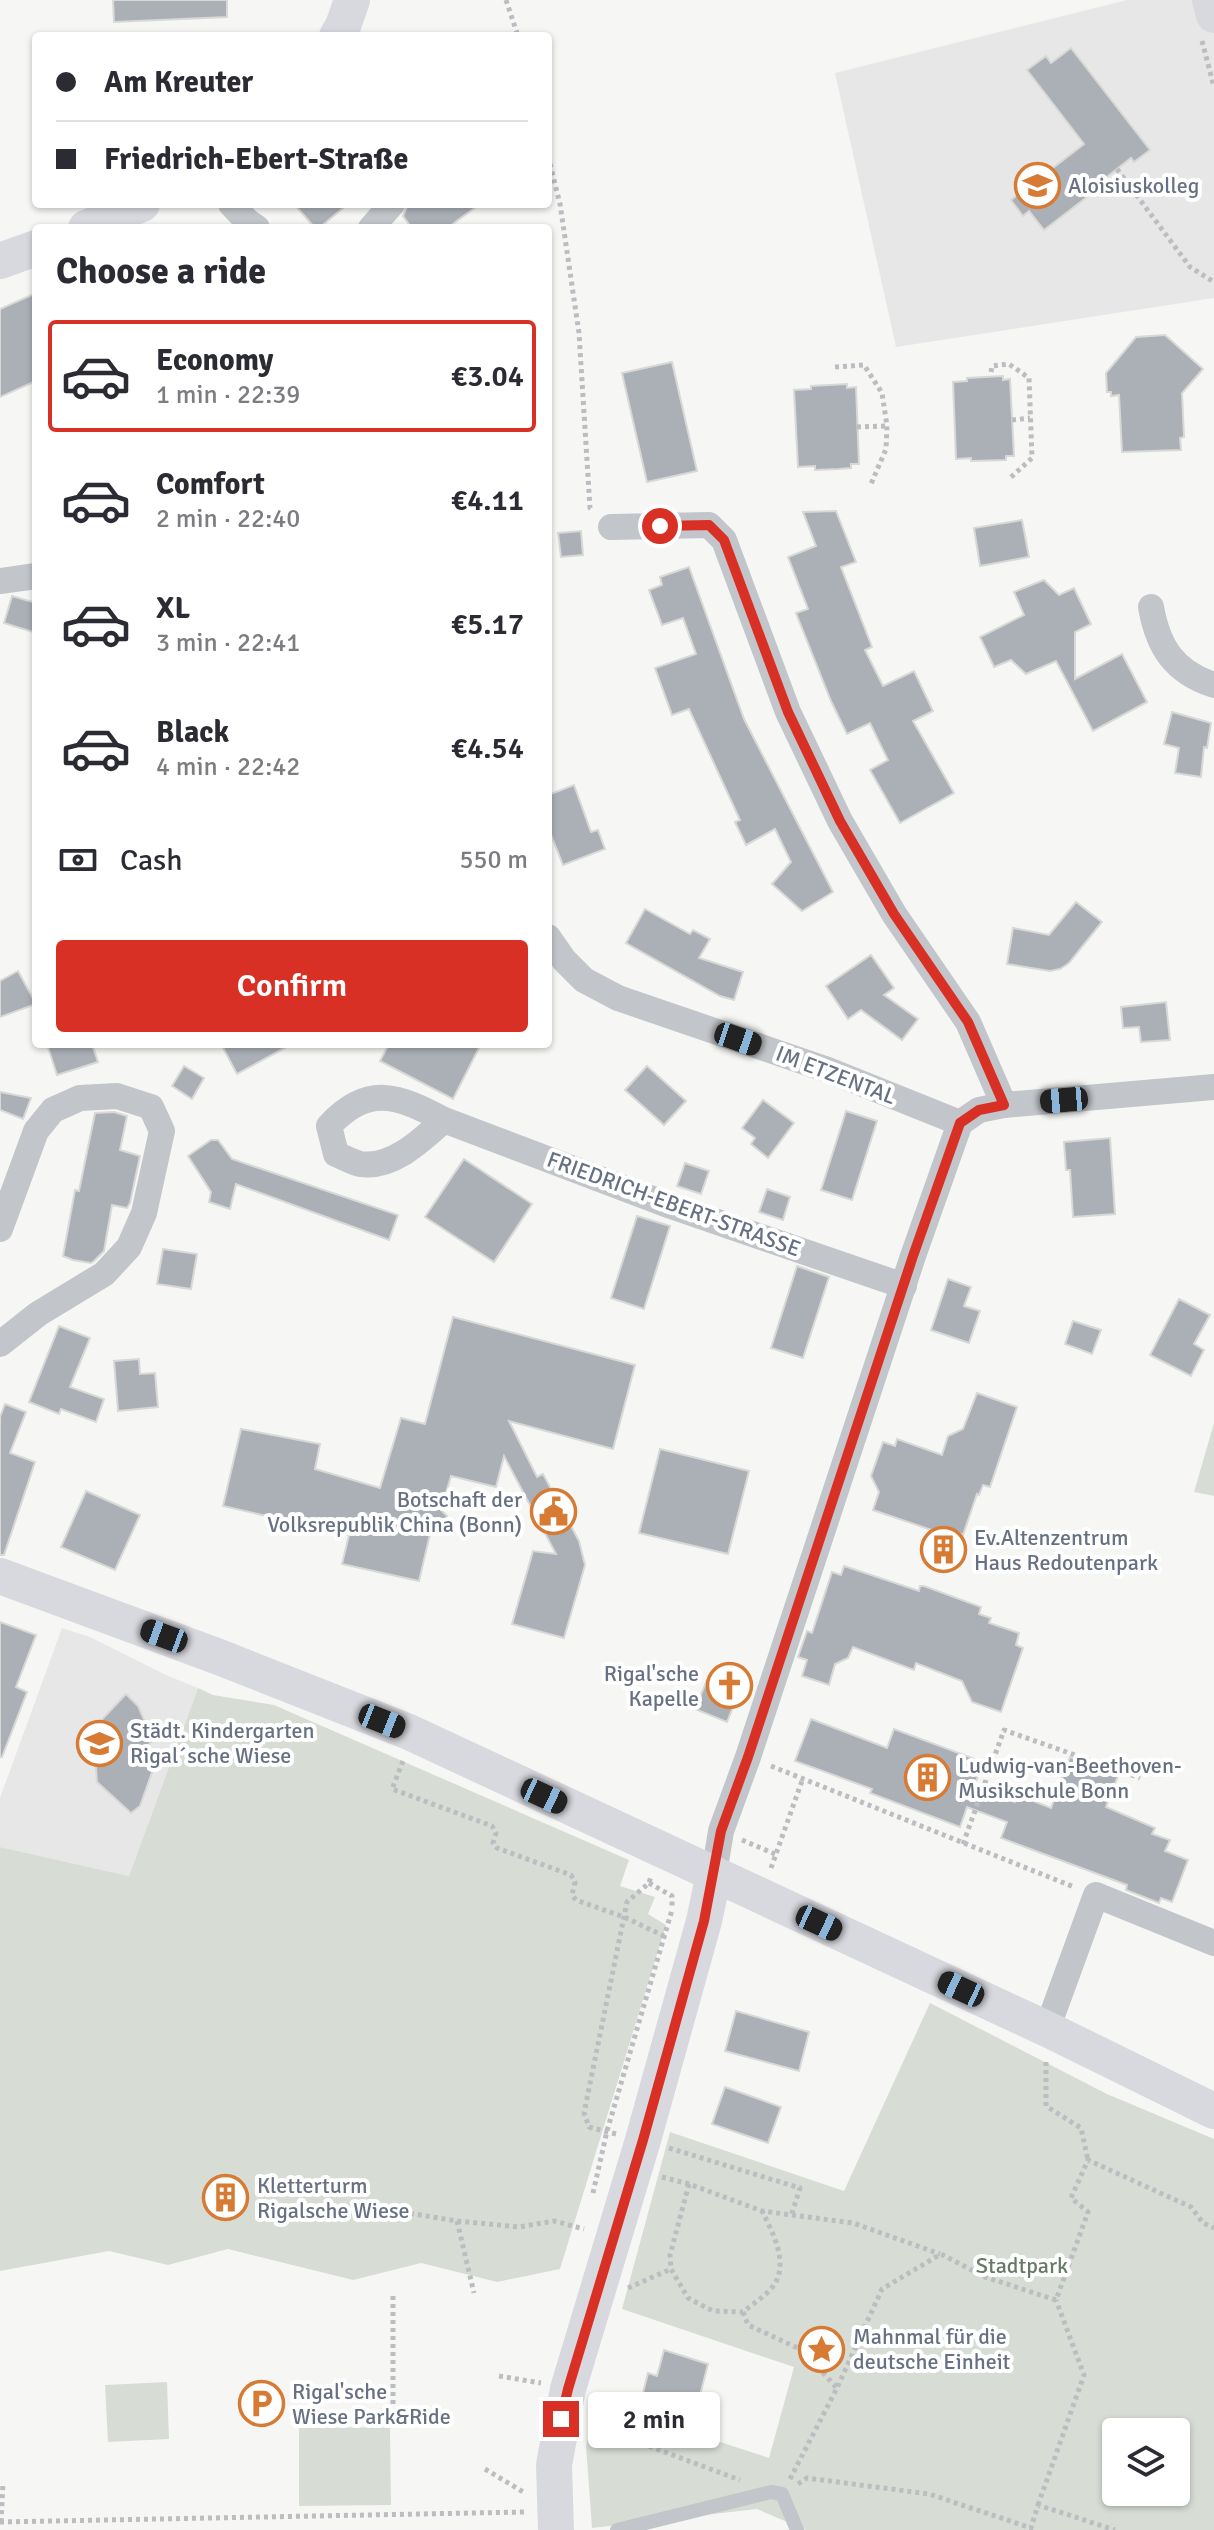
<!DOCTYPE html>
<html lang="en">
<head>
<meta charset="utf-8">
<style>
	body { margin:0; font-family:Signika,sans-serif; background:#f2f2f3; color:#2b2b33; height:100vh; display:flex; flex-direction:column; font-size:30px; white-space:nowrap }
	* { box-sizing:border-box; margin:0 }
	p { font-size:26px; color:#7c7c81 }
	.icon { flex:none; width:44px; height:44px; fill:none; stroke:currentColor; stroke-width:2; stroke-linecap:round; stroke-linejoin:round }
	.map { position:relative; flex:1; overflow:hidden }
	.panel { position:absolute; left:32px; top:224px; width:520px; height:824px; display:flex; flex-direction:column; background:#fff; border-radius:8px; box-shadow:0 2px 6px #0004 }
	.panel>* { flex:none }
	.hud { position:absolute; left:32px; top:32px; width:520px; height:176px; border-radius:8px; box-shadow:0 2px 6px #0004; display:grid; align-content:center; height:176px; padding:0 24px; background:#fff }
	.buttons { position:absolute; left:1102px; top:2418px; display:grid; gap:16px }
	.buttons a { display:grid; place-items:center; width:88px; height:88px; border-radius:8px; background:#fff; box-shadow:0 2px 6px #0004; font-size:40px }
	.end { position:absolute; width:36px; height:36px; margin:-18px; border:10px solid #d93025; background:#fff; box-shadow:0 0 0 4px #fff }
	.from { border-radius:50% }
	.bubble { position:absolute; height:56px; border-radius:8px; background:#fff; box-shadow:0 2px 6px #0004; font-size:26px; font-weight:600; line-height:56px; text-align:center }
	.car { position:absolute; width:24px; height:48px; margin:-24px -12px; border-radius:10px; box-shadow:0 0 6px 2px #0007; background:linear-gradient(#222 24%,#8ab4d8 0 40%,#222 0 76%,#8ab4d8 0 86%,#222 0) }
	.hud b { display:flex; align-items:center; gap:28px; height:76px; font-size:30px }
	.hud b+b { border-top:2px solid #e1e1e2 }
	.hud i { width:20px; height:20px; background:#2b2b33 }
	ul { padding:0; list-style:none }
	li { display:flex; align-items:center; gap:24px; height:112px; margin:0 16px 12px; padding:0 8px; border:4px solid transparent; border-radius:8px }
	li div { flex:1 }
	li b { display:block; font-size:30px }
	li em { font-style:normal; font-weight:600 }
	li.on { border-color:#d93025 }
	li>.icon { width:72px; height:72px; stroke-width:1.5 }
	h2 { padding:0 24px; font-size:36px; line-height:96px }
	.pay { display:flex; align-items:center; gap:20px; height:88px; padding:0 24px; font-size:30px }
	.pay p { margin-inline-start:auto }
	.primary-button { display:flex; gap:16px; margin-top:auto; padding:16px 24px }
	.primary-button a { flex:1; height:92px; border-radius:8px; background:#d93025; color:#fff; font-size:32px; font-weight:600; line-height:92px; text-align:center }
	.map>svg:first-child { display:block }
	.built { fill:#e7e7e7 }
	.green { fill:#d7ddd5; fill-rule:evenodd }
	.building { fill:#abb0b7; stroke:#d8d8d6; stroke-width:2 }
	.lines { fill:none; stroke-linecap:round; stroke-linejoin:round }
	.path { stroke:#bcbdc0; stroke-width:5; stroke-dasharray:4 4; stroke-linecap:butt }
	.lane { stroke:#c2c5c9; stroke-width:14 }
	.street { stroke:#c2c5c9; stroke-width:26 }
	.secondary { stroke:#d8d9df; stroke-width:36 }
	.route { stroke:#d93025; stroke-width:10 }
	.labels { text-anchor:middle; dominant-baseline:central; stroke-width:8; stroke-linejoin:round; paint-order:stroke }
	.poi-label { font-size:22px; fill:#687183; stroke:#fff; text-anchor:start }
	.street-label { font-size:22px; fill:#687183; stroke:#fff }
	.park-label { font-size:22px; fill:#667a66; stroke:#fff }
</style>
</head>
<body>
<div class="map">
<svg width="1214" height="2530" viewBox="0 0 1214 2530">
	<rect width="100%" height="100%" fill="#f6f7f4"/>
	<!-- built -->
	<g class="built">
		<polygon points="1127,0 1214,0 1214,298 896,347 835,73"/>
		<polygon points="62,1628 90,1637 168,1676 198,1688 129,1876 0,1847 0,1798"/>
	</g>
	<!-- green -->
	<g class="green">
		<polygon points="1214,1423 1214,1496 1194,1492"/>
		<polygon points="198,1688 213,1695 274,1705 629,1860 620,1886 655,1897 648,1914 666,1925 560,2269 497,2282 421,2263 353,2280 228,2249 168,2265 109,2251 0,2271 0,1847 129,1876"/>
		<path d="M930,2003L1107,2094L1214,2139V2530H806L757,2509L592,2528L586,2446L597,2402L769,2458L794,2367L622,2309L670,2132L844,2191ZM1116,2432H1176V2492H1116Z"/>
		<polygon points="167,2382 169,2439 108,2442 105,2385"/>
		<polygon points="390,2427 391,2505 299,2506 299,2428"/>
	</g>
	<!-- building -->
	<g class="building">
		<polygon points="113,0 227,0 227,17 114,22"/>
		<polygon points="1071,48 1150,150 1134,162 1131,158 1098,184 1100,187 1044,230 1029,211 1023,216 1011,200 1084,144 1027,70 1046,56 1051,63"/>
		<polygon points="294,204 348,204 319,228 315,228"/>
		<polygon points="408,204 480,204 447,228 412,228 403,216"/>
		<polygon points="36,293 36,381 0,397 0,309"/>
		<polygon points="1165,335 1203,369 1182,393 1184,437 1180,438 1181,450 1122,452 1119,395 1111,396 1111,392 1107,392 1106,373 1136,337"/>
		<polygon points="672,362 697,471 647,482 622,373"/>
		<polygon points="1003,376 1003,380 1010,379 1014,456 1006,456 1006,460 971,461 971,458 956,459 953,382 967,381 967,378"/>
		<polygon points="847,384 847,388 856,387 859,464 851,464 851,468 839,469 815,470 815,466 798,467 794,390 811,389 811,386"/>
		<polygon points="836,511 856,562 841,567 872,647 865,650 883,686 914,671 933,711 913,721 954,793 900,823 870,770 888,760 870,723 847,734 831,701 796,613 808,609 788,557 816,546 803,512"/>
		<polygon points="1022,520 1029,557 980,566 974,528"/>
		<polygon points="581,531 583,555 561,557 558,533"/>
		<polygon points="689,567 744,719 833,892 802,911 772,884 791,862 775,829 746,845 735,822 740,820 689,709 672,715 655,668 696,654 683,618 662,625 649,590 662,585 660,577"/>
		<polygon points="1044,580 1059,595 1074,588 1091,624 1075,632 1075,679 1122,654 1147,702 1093,731 1056,661 1026,674 1011,660 994,667 980,637 1024,615 1014,592"/>
		<polygon points="12,596 36,603 36,633 4,623"/>
		<polygon points="1172,712 1211,723 1207,748 1204,747 1201,777 1175,773 1179,748 1164,744"/>
		<polygon points="574,785 591,832 598,830 605,849 563,865 548,827 548,795"/>
		<polygon points="1076,902 1102,922 1069,963 1060,969 1050,971 1007,964 1013,928 1049,935"/>
		<polygon points="645,909 690,934 693,930 710,939 699,958 743,972 734,1000 720,996 626,943"/>
		<polygon points="871,955 894,988 884,995 918,1019 902,1040 861,1010 848,1019 826,986"/>
		<polygon points="18,971 36,1004 0,1017 0,981"/>
		<polygon points="1166,1002 1170,1040 1141,1042 1139,1027 1123,1028 1121,1007"/>
		<polygon points="47,1044 92,1044 98,1062 57,1075"/>
		<polygon points="221,1044 292,1044 237,1074"/>
		<polygon points="389,1044 481,1044 453,1099 380,1061"/>
		<polygon points="184,1066 204,1078 192,1099 172,1086"/>
		<polygon points="647,1066 686,1101 664,1125 625,1090"/>
		<polygon points="0,1092 31,1098 23,1119 0,1110"/>
		<polygon points="763,1100 794,1123 768,1158 751,1144 755,1138 742,1128"/>
		<polygon points="846,1111 877,1121 852,1200 821,1190"/>
		<polygon points="114,1112 127,1116 120,1150 140,1156 130,1203 127,1208 112,1205 104,1251 94,1261 91,1263 73,1260 63,1256 75,1190 79,1191 95,1113"/>
		<polygon points="1110,1138 1115,1214 1073,1217 1070,1170 1066,1170 1064,1142"/>
		<polygon points="211,1140 218,1140 232,1159 398,1215 389,1240 236,1184 230,1209 209,1202 211,1192 188,1156"/>
		<polygon points="464,1159 532,1204 494,1262 425,1217"/>
		<polygon points="685,1163 709,1171 701,1194 677,1186"/>
		<polygon points="767,1189 790,1197 783,1220 759,1212"/>
		<polygon points="637,1216 670,1226 644,1309 611,1298"/>
		<polygon points="163,1249 197,1254 191,1289 157,1284"/>
		<polygon points="797,1266 829,1277 803,1358 771,1348"/>
		<polygon points="948,1279 971,1287 964,1306 980,1311 969,1343 931,1330"/>
		<polygon points="1179,1299 1210,1315 1194,1344 1204,1350 1191,1376 1150,1355"/>
		<polygon points="453,1317 635,1365 613,1449 509,1421 537,1477 543,1474 579,1541 585,1565 564,1638 512,1624 533,1551 556,1554 504,1456 496,1487 451,1476 441,1510 447,1516 447,1524 440,1531 431,1530 419,1581 342,1564 349,1535 223,1506 241,1429 320,1444 315,1469 380,1488 401,1418 425,1424"/>
		<polygon points="1073,1321 1101,1330 1092,1354 1065,1344"/>
		<polygon points="59,1326 90,1338 70,1387 104,1399 96,1422 61,1409 59,1414 29,1402"/>
		<polygon points="139,1359 140,1374 155,1373 158,1407 118,1411 114,1361"/>
		<polygon points="977,1393 1017,1407 990,1487 983,1485 979,1495 977,1494 963,1535 957,1532 955,1538 873,1510 879,1492 871,1476 883,1442 895,1446 897,1439 942,1455 948,1436 963,1429"/>
		<polygon points="5,1404 26,1412 10,1453 35,1462 4,1555 0,1555 0,1417"/>
		<polygon points="660,1449 749,1471 728,1554 639,1533"/>
		<polygon points="86,1491 140,1515 115,1570 61,1547"/>
		<polygon points="844,1566 919,1591 920,1586 924,1586 981,1607 979,1614 991,1618 989,1623 1019,1633 1016,1645 1023,1648 1001,1712 972,1702 962,1681 916,1663 914,1670 853,1647 848,1658 835,1664 829,1685 802,1676 807,1660 798,1657 807,1631 812,1633 832,1572 841,1575"/>
		<polygon points="0,1622 36,1635 16,1687 27,1692 2,1757 0,1757"/>
		<polygon points="707,1680 739,1692 727,1722 695,1709"/>
		<polygon points="126,1694 138,1706 153,1740 142,1752 155,1764 140,1806 131,1813 97,1782 93,1729"/>
		<polygon points="811,1719 887,1748 894,1729 983,1762 974,1787 1015,1802 1018,1795 1051,1808 1070,1757 1118,1776 1106,1807 1155,1828 1152,1834 1170,1840 1165,1851 1188,1860 1172,1902 1161,1898 1159,1903 1126,1890 1127,1885 1001,1838 1007,1822 967,1807 960,1827 870,1793 872,1789 795,1761"/>
		<polygon points="736,2011 809,2032 799,2071 725,2051"/>
		<polygon points="725,2087 781,2107 768,2143 712,2124"/>
		<rect x="215" y="2189" width="21" height="19"/>
		<polygon points="664,2350 708,2364 691,2431 669,2425 675,2402 643,2393 648,2373 657,2376"/>
	</g>
	<g class="lines">
		<!-- path -->
		<g class="path">
			<polyline points="506,0 518,36"/>
			<polyline points="1202,41 1214,87"/>
			<polyline points="548,156 560,204 579,333 590,508 593,510"/>
			<polyline points="1117,169 1190,267 1214,282"/>
			<polyline points="835,367 864,365 882,393 887,426 886,449 871,484"/>
			<polyline points="991,372 992,366 1009,364 1029,378 1032,458 1009,479"/>
			<polyline points="1012,420 1030,418"/>
			<polyline points="857,427 887,426"/>
			<polyline points="403,1761 392,1789 492,1826 496,1833 493,1843 497,1848 571,1875 575,1882 572,1895 576,1900 624,1917 664,1936"/>
			<polyline points="771,1766 1074,1887"/>
			<polyline points="742,1840 775,1854"/>
			<polyline points="963,1844 1004,1730 1140,1778"/>
			<polyline points="771,1868 803,1778"/>
			<polyline points="649,1883 672,1896 672,1909"/>
			<polyline points="1046,2062 1046,2106 1081,2128 1088,2160"/>
			<polyline points="616,2134 589,2127 584,2113 627,1902 649,1883 651,1876"/>
			<polyline points="669,2148 800,2188 791,2216"/>
			<polyline points="662,2177 689,2184 762,2211 853,2223 940,2254"/>
			<path d="M689,2184L670,2255L671,2269L688,2298L713,2311L743,2312C751,2305 761,2299 769,2291C792,2268 774,2235 762,2211"/>
			<polyline points="593,2193 607,2131 672,1910"/>
			<polyline points="402,2212 457,2221 519,2227 554,2221 584,2229"/>
			<polyline points="457,2221 474,2293"/>
			<polyline points="628,2288 671,2269"/>
			<polyline points="393,2296 393,2407"/>
			<polyline points="743,2312 748,2325 802,2350 837,2388"/>
			<polyline points="499,2376 541,2383"/>
			<polyline points="589,2424 740,2480"/>
			<polyline points="485,2469 525,2493"/>
			<polyline points="790,2479 837,2388 882,2289 941,2254 985,2277 1056,2300 1088,2212 1071,2198 1088,2160 1191,2207 1203,2223 1214,2228"/>
			<polyline points="798,2484 807,2478 929,2494 1031,2528 1038,2505 1115,2530"/>
			<polyline points="1038,2505 1084,2375 1056,2300"/>
			<polyline points="0,2522 525,2512"/>
			<polyline points="1,2522 3,2483"/>
		</g>
		<!-- lane -->
		<polyline class="lane" points="617,2530 771,2492 782,2494 797,2530"/>
		<!-- street -->
		<g class="street">
			<polyline points="231,204 247,221 257,228"/>
			<polyline points="371,228 392,204"/>
			<polyline points="611,527 709,525 724,540 788,712 840,821 894,914 968,1022 1004,1105"/>
			<polyline points="0,581 36,576"/>
			<path d="M1151,607C1158,647 1174,672 1214,685"/>
			<polyline points="548,937 564,960 584,980 618,998 828,1070 960,1123"/>
			<path d="M444,1120C422,1140 392,1169 360,1164C352,1162 343,1157 336,1154L329,1126C368,1083 399,1096 444,1120L671,1206L904,1286"/>
			<polyline points="0,1229 36,1131 53,1110 80,1098 117,1096 151,1107 162,1131 144,1213 129,1247 104,1274 38,1314 0,1344"/>
			<polyline points="714,1874 721,1831 748,1757 913,1256 960,1123 979,1110 1004,1105 1214,1087"/>
			<polyline points="1047,2029 1096,1895 1214,1943"/>
		</g>
		<!-- secondary -->
		<g class="secondary">
			<polyline points="1210,0 1214,15"/>
			<polyline points="337,36 343,26 352,0"/>
			<polyline points="86,228 142,204"/>
			<polyline points="0,261 36,248"/>
			<polyline points="0,1576 219,1657 409,1732 1047,2029 1214,2111"/>
			<polyline points="556,2530 554,2465 568,2389 643,2140 704,1921 714,1874"/>
		</g>
	</g>
	<g class="lines">
		<!-- route -->
		<polyline class="route" points="561,2419 568,2389 643,2140 704,1921 721,1831 748,1757 913,1256 960,1123 979,1110 1004,1105 968,1022 894,914 840,821 788,712 724,540 709,525 660,526"/>
	</g>
	<!-- icons -->
	<defs>
		<symbol id="school-ring" viewBox="-11 -11 22 22"><circle r="9.5" fill="#fff" stroke="#d77a33" stroke-width="1.5"/><path d="M0-5L7-2L0 1L-7-2ZM-4 1L0 2.5L4 1V4Q0 6-4 4Z" fill="#d77a33"/></symbol>
		<symbol id="civic-ring" viewBox="-11 -11 22 22"><circle r="9.5" fill="#fff" stroke="#d77a33" stroke-width="1.5"/><path d="M-.6-6.5H3V-4.5H.6V-3L4-1V1h2V6H-6V1h2V-1L-.6-3ZM-1.2 2.5V6h2.4V2.5Z" fill="#d77a33"/></symbol>
		<symbol id="building-ring" viewBox="-11 -11 22 22"><circle r="9.5" fill="#fff" stroke="#d77a33" stroke-width="1.5"/><path d="M-4-6H4V6H1V3H-1V6H-4ZM-2.5-4.3h1.7v1.8h-1.7ZM.8-4.3h1.7v1.8H.8ZM-2.5-1h1.7V.8h-1.7ZM.8-1h1.7V.8H.8Z" fill="#d77a33"/></symbol>
		<symbol id="church-ring" viewBox="-11 -11 22 22"><circle r="9.5" fill="#fff" stroke="#d77a33" stroke-width="1.5"/><path d="M-1.2-6h2.4v3.5h3.3v2.4h-3.3V6h-2.4V-.1h-3.3v-2.4h3.3Z" fill="#d77a33"/></symbol>
		<symbol id="sight-ring" viewBox="-11 -11 22 22"><circle r="9.5" fill="#fff" stroke="#d77a33" stroke-width="1.5"/><path d="M0-6L1.8-2.2L6-1.7L2.9 1.2L3.7 5.4L0 3.3L-3.7 5.4L-2.9 1.2L-6-1.7L-1.8-2.2Z" fill="#d77a33"/></symbol>
		<symbol id="parking-ring" viewBox="-11 -11 22 22"><circle r="9.5" fill="#fff" stroke="#d77a33" stroke-width="1.5"/><path d="M-3.5-5.5H1a3.5 3.5 0 0 1 0 7H-1V5.5H-3.5ZM-1-3.4V-.6H.8a1.4 1.4 0 0 0 0-2.8Z" fill="#d77a33"/></symbol>
	</defs>
	<g fill-rule="evenodd">
		<use href="#school-ring" x="1012" y="160" width="51" height="51"/>
		<use href="#civic-ring" x="528" y="1486" width="51" height="51"/>
		<use href="#building-ring" x="918" y="1524" width="51" height="51"/>
		<use href="#church-ring" x="704" y="1660" width="51" height="51"/>
		<use href="#school-ring" x="74" y="1718" width="51" height="51"/>
		<use href="#building-ring" x="902" y="1752" width="51" height="51"/>
		<use href="#building-ring" x="200" y="2172" width="51" height="51"/>
		<use href="#sight-ring" x="796" y="2324" width="51" height="51"/>
		<use href="#parking-ring" x="236" y="2378" width="51" height="51"/>
	</g>
	<g class="labels">
		<!-- poi labels -->
		<g class="poi-label">
			<text x="1068" y="185">Aloisiuskolleg</text>
			<text x="522" y="1499" text-anchor="end">Botschaft der<tspan x="522" dy="25">Volksrepublik China (Bonn)</tspan></text>
			<text x="974" y="1537">Ev.Altenzentrum<tspan x="974" dy="25">Haus Redoutenpark</tspan></text>
			<text x="699" y="1673" text-anchor="end">Rigal'sche<tspan x="699" dy="25">Kapelle</tspan></text>
			<text x="130" y="1730">Städt. Kindergarten<tspan x="130" dy="25">Rigal´sche Wiese</tspan></text>
			<text x="958" y="1765">Ludwig-van-Beethoven-<tspan x="958" dy="25">Musikschule Bonn</tspan></text>
			<text x="257" y="2185">Kletterturm<tspan x="257" dy="25">Rigalsche Wiese</tspan></text>
			<text x="853" y="2336">Mahnmal für die<tspan x="853" dy="25">deutsche Einheit</tspan></text>
			<text x="292" y="2391">Rigal'sche<tspan x="292" dy="25">Wiese Park&amp;Ride</tspan></text>
		</g>
		<!-- street labels -->
		<g class="street-label">
			<text transform="translate(836 1075) rotate(21)">IM ETZENTAL</text>
			<text transform="translate(674 1204) rotate(20)">FRIEDRICH-EBERT-STRASSE</text>
		</g>
		<!-- park labels -->
		<g class="park-label">
			<text x="1022" y="2265">Stadtpark</text>
		</g>
	</g>
</svg>
<div class="buttons">
<a><svg class="icon" aria-label="layers" viewBox="0 0 24 24"><path d="M12 4l9 5-9 5-9-5zM3 14l9 5 9-5"/></svg></a>
</div>
<i class="end from" style="left:660px;top:526px"></i>
<i class="end" style="left:561px;top:2419px"></i>
<div class="bubble" style="left:588px;top:2392px;width:132px">2 min</div>
<i class="car" style="left:738px;top:1039px;rotate:109deg"></i>
<i class="car" style="left:1064px;top:1100px;rotate:265deg"></i>
<i class="car" style="left:164px;top:1636px;rotate:290deg"></i>
<i class="car" style="left:382px;top:1721px;rotate:112deg"></i>
<i class="car" style="left:544px;top:1796px;rotate:115deg"></i>
<i class="car" style="left:819px;top:1923px;rotate:115deg"></i>
<i class="car" style="left:961px;top:1989px;rotate:295deg"></i>
<div class="hud">
<b><i class="from"></i>Am Kreuter</b>
<b><i></i>Friedrich-Ebert-Straße</b>
</div>
<section class="panel">
<h2>Choose a ride</h2>
<ul>
<li class="on"><svg class="icon" aria-label="car" viewBox="0 0 24 24"><path d="M5 17H2v-5l4-1 3-4h7l3 4 3 1v5h-3M9 17h6M6 11h13"/><circle cx="7" cy="17" r="2"/><circle cx="17" cy="17" r="2"/></svg><div><b>Economy</b><p>1 min · 22:39</p></div><em>€3.04</em></li>
<li><svg class="icon" aria-label="car" viewBox="0 0 24 24"><path d="M5 17H2v-5l4-1 3-4h7l3 4 3 1v5h-3M9 17h6M6 11h13"/><circle cx="7" cy="17" r="2"/><circle cx="17" cy="17" r="2"/></svg><div><b>Comfort</b><p>2 min · 22:40</p></div><em>€4.11</em></li>
<li><svg class="icon" aria-label="car" viewBox="0 0 24 24"><path d="M5 17H2v-5l4-1 3-4h7l3 4 3 1v5h-3M9 17h6M6 11h13"/><circle cx="7" cy="17" r="2"/><circle cx="17" cy="17" r="2"/></svg><div><b>XL</b><p>3 min · 22:41</p></div><em>€5.17</em></li>
<li><svg class="icon" aria-label="car" viewBox="0 0 24 24"><path d="M5 17H2v-5l4-1 3-4h7l3 4 3 1v5h-3M9 17h6M6 11h13"/><circle cx="7" cy="17" r="2"/><circle cx="17" cy="17" r="2"/></svg><div><b>Black</b><p>4 min · 22:42</p></div><em>€4.54</em></li>
</ul>
<div class="pay"><svg class="icon" aria-label="cash" viewBox="0 0 24 24"><path d="M3 7h18v10H3z"/><circle cx="12" cy="12" r="2"/></svg>Cash<p>550 m</p></div>
<div class="primary-button"><a>Confirm</a></div>
</section>
</div>
</body>
</html>
